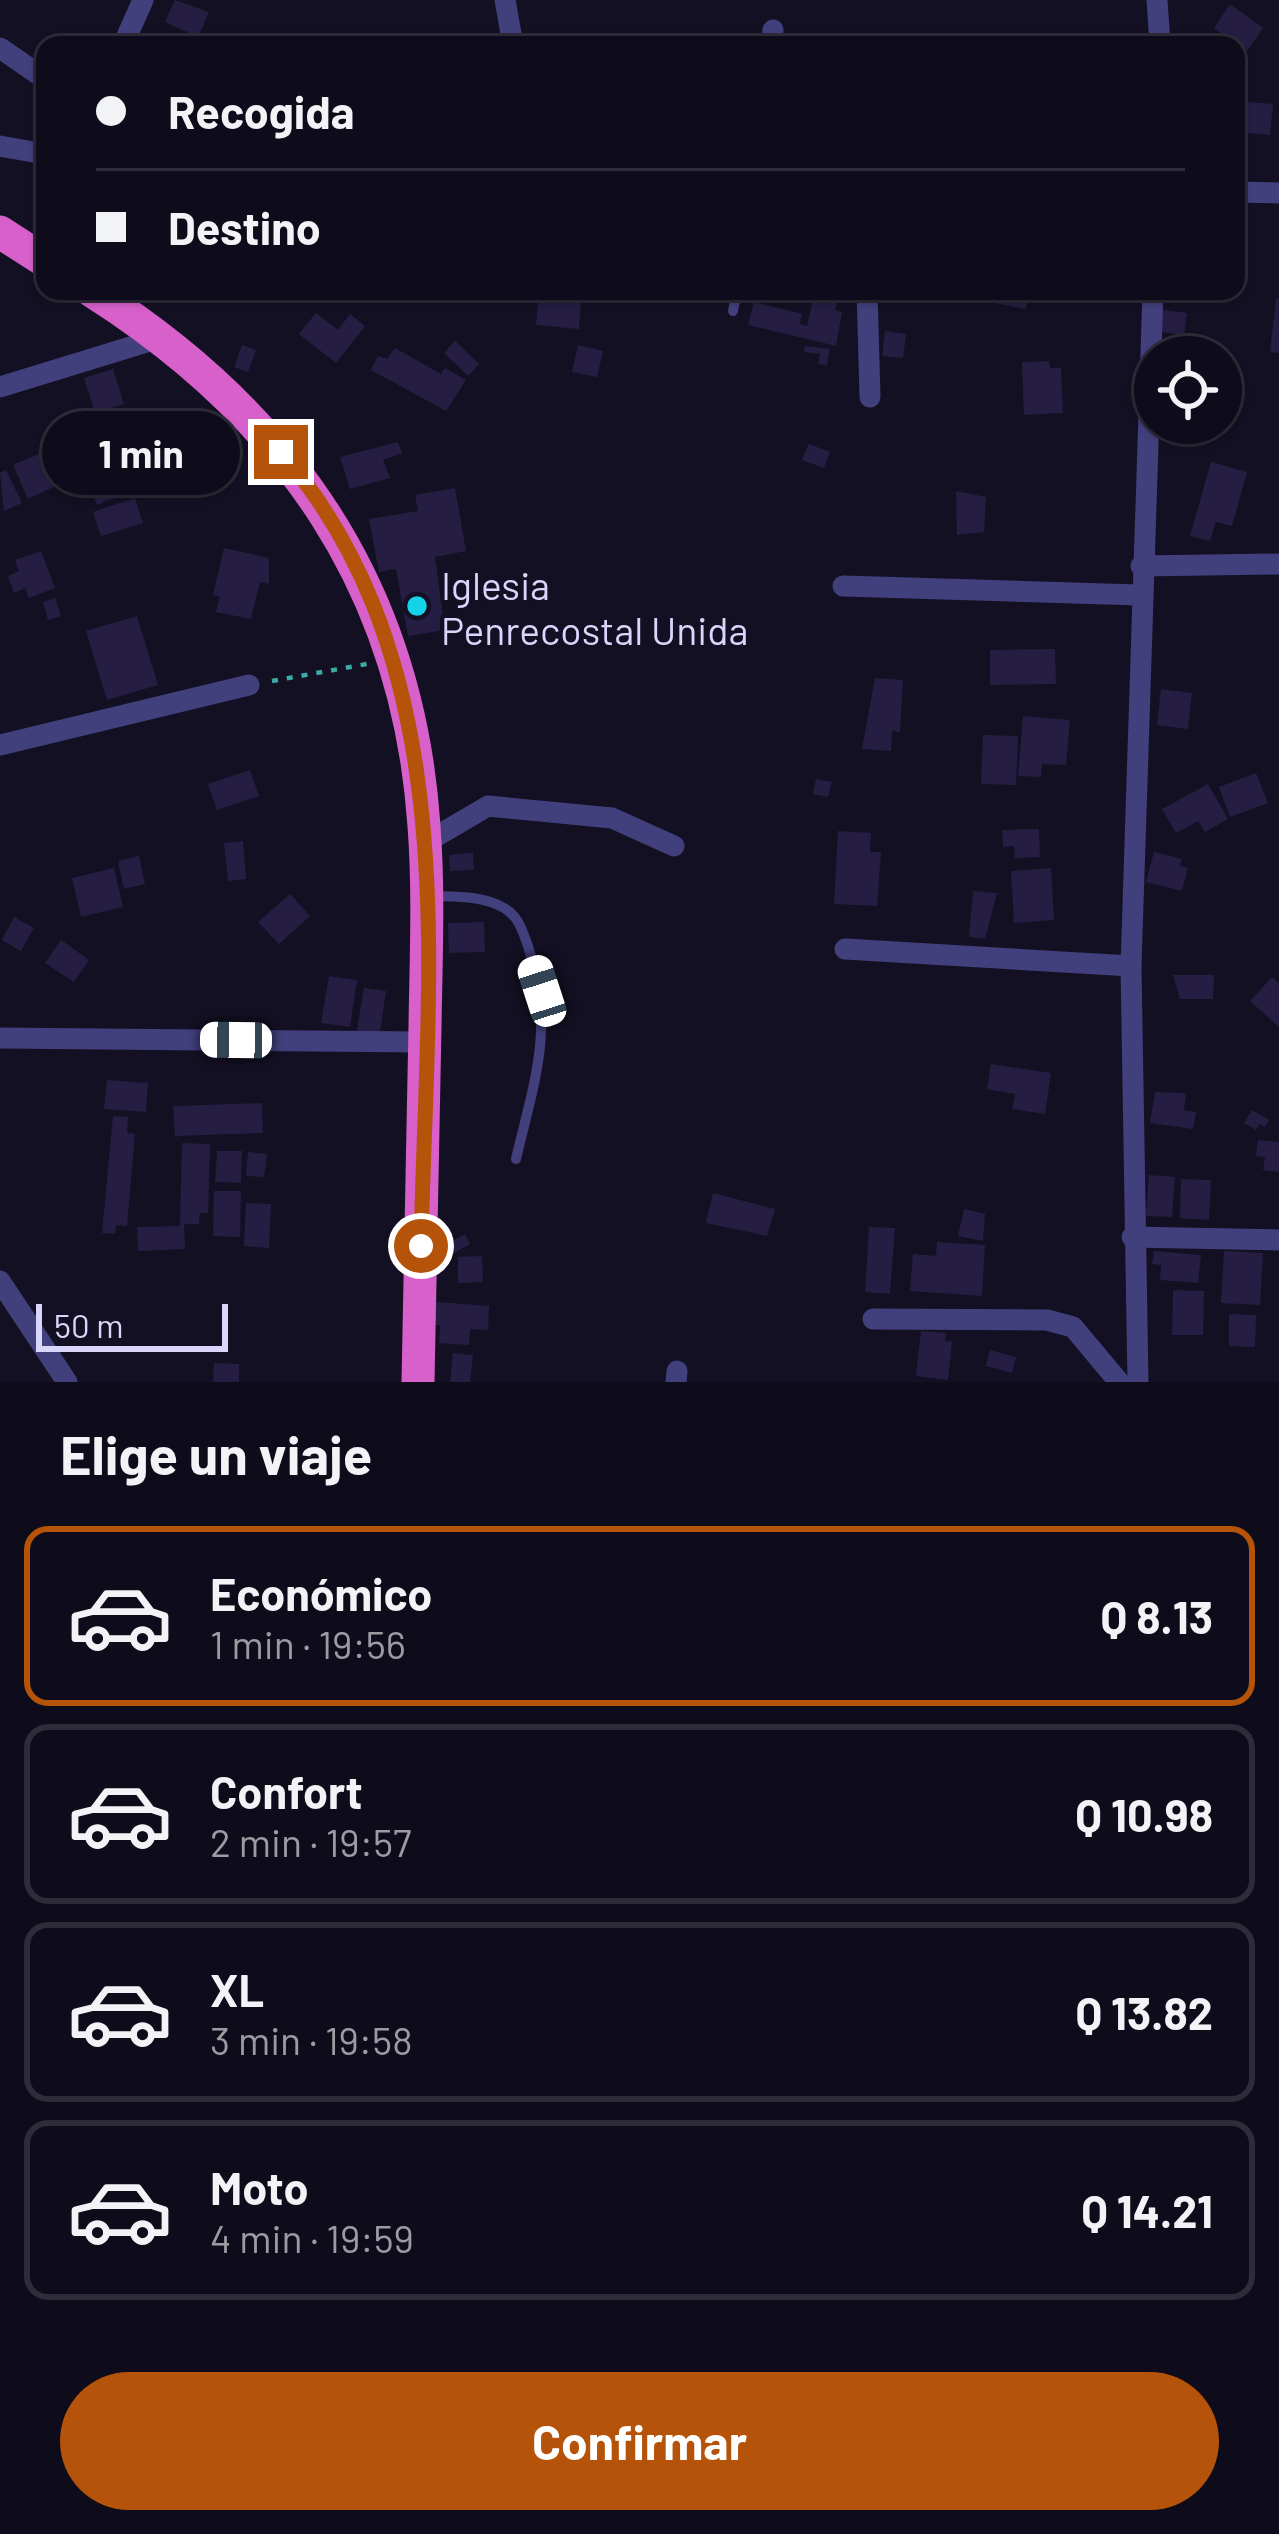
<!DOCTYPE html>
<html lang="es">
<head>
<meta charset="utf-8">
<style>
	body { margin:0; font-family:Barlow,sans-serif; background:#171523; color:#f1f3f6; height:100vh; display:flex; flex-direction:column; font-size:45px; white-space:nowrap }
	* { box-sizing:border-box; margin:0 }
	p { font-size:39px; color:#9b9ba2 }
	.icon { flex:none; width:66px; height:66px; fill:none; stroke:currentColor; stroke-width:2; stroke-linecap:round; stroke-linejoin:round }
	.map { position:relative; height:1382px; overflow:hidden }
	.sheet { display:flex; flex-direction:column; background:#0e0c1a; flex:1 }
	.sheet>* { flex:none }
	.banner { position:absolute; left:36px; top:36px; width:1209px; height:264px; border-radius:24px; box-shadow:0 3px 9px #0004,0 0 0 3px #2e2c39; display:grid; align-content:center; height:264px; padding:0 60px; background:#0e0c1a }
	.controls { position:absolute; left:1134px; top:336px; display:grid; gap:24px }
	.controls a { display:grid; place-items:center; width:108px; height:108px; border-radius:50%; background:#0e0c1a; box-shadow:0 3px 9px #0004,0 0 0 3px #2e2c39; font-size:60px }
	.scale { position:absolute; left:36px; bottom:30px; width:192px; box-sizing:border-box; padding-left:12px; border:6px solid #dad5fb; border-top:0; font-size:33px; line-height:42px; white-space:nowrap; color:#dad5fb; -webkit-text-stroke:9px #131023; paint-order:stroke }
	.end { position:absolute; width:54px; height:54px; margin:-27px; border:15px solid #b45309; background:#fff; box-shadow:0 0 0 6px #fff }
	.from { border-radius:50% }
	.bubble { position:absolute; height:84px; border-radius:42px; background:#0e0c1a; box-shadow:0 3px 9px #0004,0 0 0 3px #2e2c39; font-size:39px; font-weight:700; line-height:84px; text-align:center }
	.car { position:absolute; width:36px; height:72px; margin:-36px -18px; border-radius:15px; box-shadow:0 0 9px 3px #0007; background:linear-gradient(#fff 24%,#345 0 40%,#fff 0 76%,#345 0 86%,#fff 0) }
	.banner b { display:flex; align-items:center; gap:42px; height:114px; font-size:45px }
	.banner b+b { border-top:3px solid #2e2c39 }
	.banner i { width:30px; height:30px; background:#f1f3f6 }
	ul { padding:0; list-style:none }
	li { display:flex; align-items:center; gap:36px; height:180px; margin:0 24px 18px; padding:0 36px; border:6px solid #2e2c39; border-radius:24px }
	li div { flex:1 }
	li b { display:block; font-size:45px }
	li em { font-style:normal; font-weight:700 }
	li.on { border-color:#b45309 }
	li>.icon { width:108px; height:108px; stroke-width:1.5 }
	h2 { padding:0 60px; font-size:54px; line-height:144px }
	.button { display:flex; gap:24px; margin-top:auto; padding:24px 60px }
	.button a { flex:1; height:138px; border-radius:72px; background:#b45309; color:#fff; font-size:48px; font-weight:700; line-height:138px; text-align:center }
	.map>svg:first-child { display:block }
	.building { fill:#251e42 }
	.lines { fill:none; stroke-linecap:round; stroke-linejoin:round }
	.path { stroke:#3aaba5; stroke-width:4.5; stroke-dasharray:6 9; stroke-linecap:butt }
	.service { stroke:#423f7d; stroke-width:10 }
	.minor { stroke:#423f7d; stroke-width:21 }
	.trunk { stroke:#d760ca; stroke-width:33 }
	.route { stroke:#b45309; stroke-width:15 }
	.poi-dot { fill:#15d2e8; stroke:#131023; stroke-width:4.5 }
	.labels { text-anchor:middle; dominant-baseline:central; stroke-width:9; stroke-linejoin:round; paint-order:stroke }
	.poi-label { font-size:39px; fill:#dad5fb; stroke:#131023; text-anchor:start }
</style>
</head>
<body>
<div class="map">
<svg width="1279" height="1382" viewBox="0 0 1279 1382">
	<rect width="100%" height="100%" fill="#131023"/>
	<!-- building -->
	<g class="building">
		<polygon points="175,0 209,12 198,37 165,22"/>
		<polygon points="1230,4 1263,28 1247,51 1214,28"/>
		<polygon points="1236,101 1273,104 1270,135 1236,132"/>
		<polygon points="1236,145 1246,146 1243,172 1236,172"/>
		<polygon points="539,291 582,291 579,329 536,325"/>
		<polygon points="992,291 1028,291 1026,309 990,302"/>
		<polygon points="814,295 838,300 835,310 842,312 836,346 748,325 754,302 802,314 800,324 807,326"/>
		<polygon points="1276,299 1279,299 1279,353 1270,352"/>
		<polygon points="1156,309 1187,313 1184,335 1153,331"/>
		<polygon points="316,313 338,330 350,314 365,326 336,363 299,334"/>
		<polygon points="885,331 906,334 903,358 882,356"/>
		<polygon points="455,341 479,364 468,376 444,353"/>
		<polygon points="242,345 256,350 248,372 234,367"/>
		<polygon points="578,345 603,351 597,377 572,372"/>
		<polygon points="805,346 830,349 827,365 818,364 820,354 804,352"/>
		<polygon points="395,348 441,374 445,368 466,380 446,411 371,370 378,356 387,359"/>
		<polygon points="1049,361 1050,368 1061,368 1063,413 1024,415 1022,362"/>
		<polygon points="113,369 124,404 95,413 84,378"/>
		<polygon points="92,413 106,447 123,439 143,486 97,505 64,425"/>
		<polygon points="398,442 402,453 383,460 390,478 350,489 340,457"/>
		<polygon points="809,444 830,452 824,468 802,460"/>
		<polygon points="43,452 58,485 28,499 13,465"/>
		<polygon points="1211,462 1247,472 1232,526 1216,522 1210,541 1190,536"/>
		<polygon points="6,470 22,503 4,511 0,473"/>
		<polygon points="455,488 466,551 435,557 445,630 408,636 396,569 379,572 369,519 418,511 415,495"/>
		<polygon points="956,491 986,497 984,532 957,535"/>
		<polygon points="135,498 143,523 101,536 93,512"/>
		<polygon points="224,548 269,558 269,584 260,582 251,619 216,612 220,597 213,595"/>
		<polygon points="41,551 55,588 29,598 25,588 14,593 8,576 19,571 15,560"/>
		<polygon points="55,598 61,616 48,620 43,602"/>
		<polygon points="137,616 158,685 107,700 86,631"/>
		<polygon points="1055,649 1056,684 990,685 990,650"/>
		<polygon points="875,678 903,680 900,732 892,731 891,751 862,749"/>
		<polygon points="1161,689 1192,693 1188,729 1157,725"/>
		<polygon points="1023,716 1070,720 1066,765 1042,764 1041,777 1018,776"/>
		<polygon points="983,735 1018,736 1016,785 981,784"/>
		<polygon points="250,770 259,796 217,810 208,784"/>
		<polygon points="1256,773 1268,803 1230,817 1219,787"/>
		<polygon points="816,779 832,782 828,797 813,794"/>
		<polygon points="1208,784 1228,819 1205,832 1198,821 1176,833 1162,809"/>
		<polygon points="1039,829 1040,857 1015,858 1014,846 1003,847 1002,830"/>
		<polygon points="838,831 871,833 870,852 881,852 877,906 834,904"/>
		<polygon points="243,841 246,879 228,881 224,843"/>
		<polygon points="1154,852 1182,859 1180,866 1188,868 1182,891 1146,882"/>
		<polygon points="473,853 474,870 450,871 449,855"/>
		<polygon points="139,856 145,884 124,889 118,861"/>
		<polygon points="114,868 123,907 81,917 72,878"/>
		<polygon points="1051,868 1054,920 1014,923 1011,871"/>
		<polygon points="973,891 997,893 985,939 969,937"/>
		<polygon points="290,894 310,916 279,944 258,922"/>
		<polygon points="14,917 34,928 21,951 2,940"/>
		<polygon points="484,922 485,952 449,953 448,923"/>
		<polygon points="61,940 89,960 74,982 45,963"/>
		<polygon points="1173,975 1214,975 1213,999 1180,999"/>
		<polygon points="329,976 357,980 350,1027 321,1023"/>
		<polygon points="1272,977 1279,983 1279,1027 1250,1001"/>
		<polygon points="364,988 386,991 379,1039 356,1036"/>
		<polygon points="991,1064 1051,1073 1045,1114 1012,1109 1015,1094 987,1089"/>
		<polygon points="107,1080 148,1083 146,1112 104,1109"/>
		<polygon points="1155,1092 1186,1093 1184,1110 1196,1112 1193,1129 1150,1123"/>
		<polygon points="262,1103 263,1133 175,1136 173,1106"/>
		<polygon points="1252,1110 1269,1120 1265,1127 1259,1124 1256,1130 1244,1123"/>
		<polygon points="113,1116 128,1117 127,1133 135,1134 127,1226 116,1225 115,1234 102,1233"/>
		<polygon points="1258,1140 1279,1142 1279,1172 1263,1170 1265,1157 1256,1156"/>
		<polygon points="182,1143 210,1144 208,1213 200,1213 199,1224 184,1224 185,1249 138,1251 137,1227 180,1226"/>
		<polygon points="217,1151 242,1151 241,1183 215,1182"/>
		<polygon points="248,1152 267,1154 264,1177 246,1176"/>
		<polygon points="1149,1175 1175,1177 1172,1217 1146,1216"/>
		<polygon points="1181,1179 1211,1180 1209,1220 1180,1218"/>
		<polygon points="214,1191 241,1191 240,1237 213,1236"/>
		<polygon points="713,1193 775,1209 767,1236 706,1223"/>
		<polygon points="246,1203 271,1204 269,1248 244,1246"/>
		<polygon points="964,1209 985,1214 983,1241 958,1236"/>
		<polygon points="869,1227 895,1228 890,1294 865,1292"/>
		<polygon points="443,1231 449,1243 465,1234 470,1244 438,1262 426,1241"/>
		<polygon points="937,1242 985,1245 982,1296 910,1291 913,1254 936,1256"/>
		<polygon points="1154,1251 1201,1255 1198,1283 1160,1280 1161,1265 1152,1264"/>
		<polygon points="1224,1251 1263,1253 1260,1305 1221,1303"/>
		<polygon points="482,1256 483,1282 458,1283 458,1257"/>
		<polygon points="1173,1290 1204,1291 1203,1335 1172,1335"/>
		<polygon points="425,1301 489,1306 488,1330 470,1329 469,1345 439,1343 440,1325 424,1324"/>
		<polygon points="1229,1314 1256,1315 1255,1347 1229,1346"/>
		<polygon points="921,1331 946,1333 945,1341 952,1342 948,1380 916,1376"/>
		<polygon points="990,1350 1016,1357 1012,1373 986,1366"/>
		<polygon points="453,1353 473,1355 470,1382 450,1382"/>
		<polygon points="214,1363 239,1364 239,1382 213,1382"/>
	</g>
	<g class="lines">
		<!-- path -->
		<polyline class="path" points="272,681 367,664"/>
		<!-- service -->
		<g class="service">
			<polyline points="733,311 737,291"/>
			<path d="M430,896C454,897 482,895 504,908C519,917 522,930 528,946C555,1028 535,1078 516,1159"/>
		</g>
		<!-- minor -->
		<g class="minor">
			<polyline points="505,0 513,45"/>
			<polyline points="1157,0 1160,45"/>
			<polyline points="123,45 143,0"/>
			<polyline points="771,45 773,30"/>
			<polyline points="0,48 45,79"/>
			<polyline points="0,146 45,154"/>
			<polyline points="1236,192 1279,193"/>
			<polyline points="867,291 870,397"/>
			<polyline points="0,387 163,337"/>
			<polyline points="1141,566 1279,564"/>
			<polyline points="843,586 1139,595"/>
			<polyline points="0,745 249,685"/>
			<polyline points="425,843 488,806 612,818 674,846"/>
			<polyline points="845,949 1131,966"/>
			<polyline points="0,1038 424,1042"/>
			<polyline points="1132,1237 1279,1240"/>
			<polyline points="0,1281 67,1382"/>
			<polyline points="873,1319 1047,1320 1073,1327 1119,1382"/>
			<polyline points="676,1382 677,1371"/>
			<polyline points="1138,1382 1131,966 1153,291"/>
		</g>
		<!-- trunk -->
		<g class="trunk">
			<polyline points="0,232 45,261"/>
			<path d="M92,291C289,416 408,588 424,826C429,892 426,960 425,1026C423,1145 420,1263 418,1382"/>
		</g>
	</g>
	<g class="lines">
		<!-- route -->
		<path class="route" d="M281,452C469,670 426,979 421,1246"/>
	</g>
	<!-- markers -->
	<circle class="poi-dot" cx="417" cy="606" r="12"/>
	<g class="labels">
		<!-- poi labels -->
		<g class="poi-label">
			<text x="441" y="584">Iglesia<tspan x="441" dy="45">Penrecostal Unida</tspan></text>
		</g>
	</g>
</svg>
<div class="controls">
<a><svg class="icon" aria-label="locate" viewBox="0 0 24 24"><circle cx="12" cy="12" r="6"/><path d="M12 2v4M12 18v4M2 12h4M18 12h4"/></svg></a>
</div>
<div class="scale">50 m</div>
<i class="end from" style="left:421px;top:1246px"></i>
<i class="end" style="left:281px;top:452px"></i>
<div class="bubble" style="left:42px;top:411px;width:198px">1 min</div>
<i class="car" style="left:542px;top:991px;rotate:342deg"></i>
<i class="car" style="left:236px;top:1040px;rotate:271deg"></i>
<div class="banner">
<b><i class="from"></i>Recogida</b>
<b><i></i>Destino</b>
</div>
</div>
<section class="sheet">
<h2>Elige un viaje</h2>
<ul>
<li class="on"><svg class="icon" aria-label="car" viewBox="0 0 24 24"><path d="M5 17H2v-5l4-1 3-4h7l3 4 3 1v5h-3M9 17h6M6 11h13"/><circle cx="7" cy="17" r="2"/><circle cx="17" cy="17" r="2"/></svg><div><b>Económico</b><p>1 min · 19:56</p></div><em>Q 8.13</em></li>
<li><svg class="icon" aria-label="car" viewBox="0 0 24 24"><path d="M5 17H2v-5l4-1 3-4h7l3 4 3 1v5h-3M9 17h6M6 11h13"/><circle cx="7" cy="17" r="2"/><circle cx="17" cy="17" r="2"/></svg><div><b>Confort</b><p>2 min · 19:57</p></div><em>Q 10.98</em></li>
<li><svg class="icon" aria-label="car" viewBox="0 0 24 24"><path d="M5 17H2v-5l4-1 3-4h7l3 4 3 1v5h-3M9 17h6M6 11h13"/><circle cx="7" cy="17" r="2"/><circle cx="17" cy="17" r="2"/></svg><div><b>XL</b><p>3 min · 19:58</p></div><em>Q 13.82</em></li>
<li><svg class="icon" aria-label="car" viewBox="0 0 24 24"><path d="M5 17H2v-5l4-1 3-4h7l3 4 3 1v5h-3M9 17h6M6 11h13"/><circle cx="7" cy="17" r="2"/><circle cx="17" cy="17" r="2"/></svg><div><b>Moto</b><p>4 min · 19:59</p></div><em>Q 14.21</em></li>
</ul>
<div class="button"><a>Confirmar</a></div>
</section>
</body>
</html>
